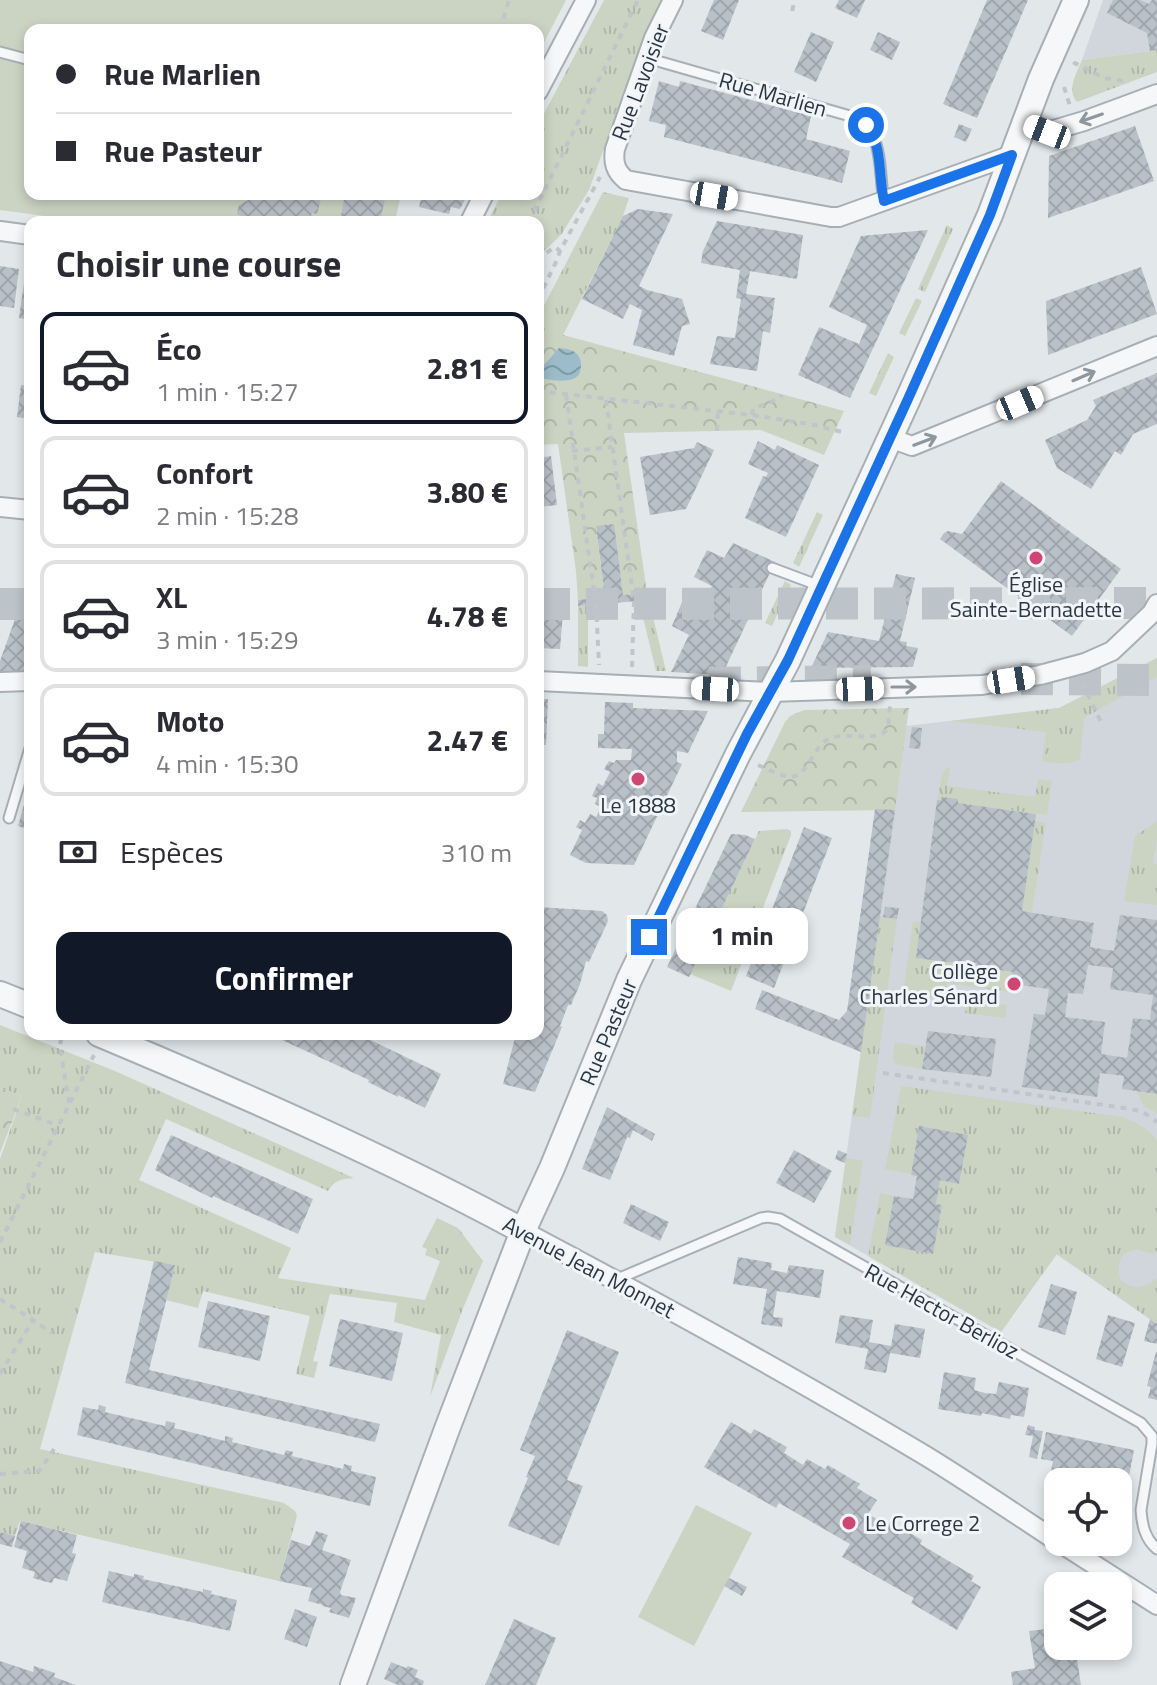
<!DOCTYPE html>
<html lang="fr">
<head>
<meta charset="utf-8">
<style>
	body { margin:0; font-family:"Titillium Web",sans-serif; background:#f2f2f3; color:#2b2b33; height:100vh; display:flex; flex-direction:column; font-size:30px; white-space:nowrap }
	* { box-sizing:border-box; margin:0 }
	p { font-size:26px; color:#7c7c81 }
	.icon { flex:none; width:44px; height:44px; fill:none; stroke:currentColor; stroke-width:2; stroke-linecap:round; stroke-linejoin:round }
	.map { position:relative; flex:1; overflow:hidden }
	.side { position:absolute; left:24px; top:216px; width:520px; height:824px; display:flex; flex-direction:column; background:#fff; border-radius:16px; box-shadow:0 4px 12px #0003 }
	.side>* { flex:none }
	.top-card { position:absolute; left:24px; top:24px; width:520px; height:176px; border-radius:16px; box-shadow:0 4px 12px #0003; display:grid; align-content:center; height:176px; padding:0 32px; background:#fff }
	.fabs { position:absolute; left:1044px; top:1468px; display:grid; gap:16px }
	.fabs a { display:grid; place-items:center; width:88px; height:88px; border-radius:16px; background:#fff; box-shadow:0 4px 12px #0003; font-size:40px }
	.end { position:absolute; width:36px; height:36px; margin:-18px; border:10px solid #1a73e8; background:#fff; box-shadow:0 0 0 4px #fff }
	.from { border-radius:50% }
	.bubble { position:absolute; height:56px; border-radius:16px; background:#fff; box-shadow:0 4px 12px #0003; font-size:26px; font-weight:700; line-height:56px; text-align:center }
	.car { position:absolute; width:24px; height:48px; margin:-24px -12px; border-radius:10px; box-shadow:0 0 6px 2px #0007; background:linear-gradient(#fff 24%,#345 0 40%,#fff 0 76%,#345 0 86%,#fff 0) }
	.top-card b { display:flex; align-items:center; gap:28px; height:76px; font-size:30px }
	.top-card b+b { border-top:2px solid #e1e1e2 }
	.top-card i { width:20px; height:20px; background:#2b2b33 }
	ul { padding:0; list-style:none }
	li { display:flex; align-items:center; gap:24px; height:112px; margin:0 16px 12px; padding:0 16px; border:4px solid #e1e1e2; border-radius:16px }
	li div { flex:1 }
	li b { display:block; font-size:30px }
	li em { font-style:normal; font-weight:700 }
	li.on { border-color:#111827 }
	li>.icon { width:72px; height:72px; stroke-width:1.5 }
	h2 { padding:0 32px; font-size:36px; line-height:96px }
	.pay { display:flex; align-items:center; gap:20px; height:88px; padding:0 32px; font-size:30px }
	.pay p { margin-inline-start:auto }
	.primary-button { display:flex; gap:16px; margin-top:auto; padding:16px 32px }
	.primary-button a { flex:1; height:92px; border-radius:16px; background:#111827; color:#fff; font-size:32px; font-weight:700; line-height:92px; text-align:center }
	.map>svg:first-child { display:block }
	.built { fill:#d0d6dc }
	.grass { fill:url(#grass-tufts) }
	.forest { fill:url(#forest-crowns) }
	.pitch { fill:#cbd4c3 }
	.water { fill:url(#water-waves) }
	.building { fill:url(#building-cross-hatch); fill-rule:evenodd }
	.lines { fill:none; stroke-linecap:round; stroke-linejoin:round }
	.trunk-tunnel { stroke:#bdc4c9; stroke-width:32; stroke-dasharray:32 16; stroke-linecap:butt }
	.service-casing { stroke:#a7afb5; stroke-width:13 }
	.minor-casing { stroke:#a7afb5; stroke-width:22 }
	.tertiary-casing { stroke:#a7afb5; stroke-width:28 }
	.path { stroke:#c0c5ca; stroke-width:4; stroke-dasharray:6 6; stroke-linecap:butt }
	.service { stroke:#f5f7f9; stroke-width:9 }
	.minor { stroke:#f5f7f9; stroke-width:18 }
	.tertiary { stroke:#f5f7f9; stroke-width:24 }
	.oneway { stroke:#8f979e }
	.route { stroke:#1a73e8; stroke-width:10 }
	.poi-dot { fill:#d14575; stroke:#f2f5f8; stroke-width:3 }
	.labels { text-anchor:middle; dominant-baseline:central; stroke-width:6; stroke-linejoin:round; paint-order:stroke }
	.street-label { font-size:22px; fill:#293743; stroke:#f2f5f8 }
	.poi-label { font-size:22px; fill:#293743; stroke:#f2f5f8 }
</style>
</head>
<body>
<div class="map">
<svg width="1157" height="1685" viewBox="0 0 1157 1685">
	<defs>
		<pattern id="grass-tufts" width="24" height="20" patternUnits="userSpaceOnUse" patternTransform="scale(2)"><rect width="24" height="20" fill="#cbd4c3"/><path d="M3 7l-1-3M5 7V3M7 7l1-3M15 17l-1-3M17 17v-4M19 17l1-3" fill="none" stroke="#aeb7a9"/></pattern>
		<pattern id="forest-crowns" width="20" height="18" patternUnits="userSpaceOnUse" patternTransform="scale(2)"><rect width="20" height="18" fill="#cbd4c3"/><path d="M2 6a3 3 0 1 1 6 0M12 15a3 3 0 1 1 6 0" fill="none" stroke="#aeb7a9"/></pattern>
		<pattern id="water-waves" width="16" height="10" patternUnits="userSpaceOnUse" patternTransform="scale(2)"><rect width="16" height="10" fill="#9cbccb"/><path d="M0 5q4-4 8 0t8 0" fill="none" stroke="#7f9aa6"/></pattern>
		<pattern id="building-cross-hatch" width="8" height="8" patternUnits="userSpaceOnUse" patternTransform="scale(2)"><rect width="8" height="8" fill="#b9c1c8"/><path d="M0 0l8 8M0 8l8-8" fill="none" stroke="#9fa6ad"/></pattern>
	</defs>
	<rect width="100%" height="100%" fill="#e2e7ea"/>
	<!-- built -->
	<g class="built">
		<polygon points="1103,0 1157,0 1157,50 1082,60"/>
		<polygon points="1157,658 1157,1324 1056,1254 1001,1332 835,1237 906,726 1059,708"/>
	</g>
	<!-- grass -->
	<g class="grass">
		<polygon points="604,0 667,0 627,84 589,190 561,235 538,257 538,222 487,222 502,194 538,194 538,125"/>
		<path d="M1157,50V72L1077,102C1066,89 1077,73 1082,60Z"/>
		<polygon points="603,192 629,198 623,216 538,385 538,317"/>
		<polygon points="947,225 953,229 925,292 918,289"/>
		<polygon points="916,298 922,301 905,336 899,333"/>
		<polygon points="888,353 894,357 876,396 869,393"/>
		<polygon points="817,512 823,515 799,567 793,563"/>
		<polygon points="785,581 791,585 772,626 765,623"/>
		<polygon points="649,600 666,671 656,671 639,601"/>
		<polygon points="586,605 588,620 588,667 578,666 578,606"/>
		<path d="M1157,658V677L1084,718L1080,759C1068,766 1055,763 1042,761L1046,732L951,721L1059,708Z"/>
		<polygon points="947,768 950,768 947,786 1035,797 1038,779 1052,781 1047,815 958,803 958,799 942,797 941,800 937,800 942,774"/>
		<polygon points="1034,821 1046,823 1032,912 1022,911"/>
		<polygon points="1157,821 1157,838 1153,863 1157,864 1157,905 1124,901 1135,836"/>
		<polygon points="787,829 791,831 791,835 731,991 690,974 759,831"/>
		<polygon points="880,916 897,919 870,1118 852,1116"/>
		<polygon points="913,921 921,922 917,958 955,963 954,971 974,974 975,966 1013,972 1011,992 947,983 944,999 903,994"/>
		<polygon points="967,1000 1007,1005 1005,1018 965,1013"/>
		<path d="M0,1025L115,1071L354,1178C341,1179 335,1180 328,1191L166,1119L139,1180L291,1248L278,1278L425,1300L440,1261L425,1255L427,1249L422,1247L437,1218L458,1228L483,1261L464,1306L430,1397L441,1335L394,1322L397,1303L330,1294L313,1361L318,1362L314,1378L296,1374L310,1316L203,1291L198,1308L166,1300L175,1265L95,1252L40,1449L284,1503L295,1511L297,1516L279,1581L20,1521L15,1536L0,1532V1159L22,1096L0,1088Z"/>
		<polygon points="895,1042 925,1047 922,1069 895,1064 893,1058"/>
		<path d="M901,1086L1122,1117C1137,1122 1147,1128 1157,1140V1251L1153,1254C1148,1253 1144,1251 1139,1250C1121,1248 1115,1267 1121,1280C1134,1291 1145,1288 1157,1278V1324L1057,1254L1001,1332L868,1256L880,1193L894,1196L885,1245L933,1253L942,1206L936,1204L940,1180L967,1135L919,1126L911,1174L885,1169Z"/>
		<polygon points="1136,1091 1157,1094 1157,1113 1144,1106"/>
		<polygon points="846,1158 863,1161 850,1245 835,1237"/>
	</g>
	<!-- forest -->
	<g class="forest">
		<polygon points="552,332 844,411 824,455 761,430 624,433 647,593 623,595 613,524 596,527 605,597 578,600 576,571 558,444 538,445 538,355"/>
		<polygon points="909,708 895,810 741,812 785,722 790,716 804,710"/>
		<polygon points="0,1088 22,1096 0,1153"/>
	</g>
	<!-- pitch -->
	<g class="pitch">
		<polygon points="0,0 566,0 538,54 538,30 30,30 30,194 401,194 395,222 90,222 0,210"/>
		<polygon points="696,1505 752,1533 694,1646 638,1617"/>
	</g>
	<!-- water -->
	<path class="water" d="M559,348C571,349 582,352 581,367C580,372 580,375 575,378C566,383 550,380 541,378L544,365Z"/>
	<!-- building -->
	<g class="building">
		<polygon points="714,0 739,0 723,40 701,31"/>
		<polygon points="839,0 865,0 857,18 835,8"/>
		<polygon points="987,0 1028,0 977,118 943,104"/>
		<polygon points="1113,0 1140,0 1149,4 1152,0 1157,0 1157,50 1150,51 1147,33 1107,13"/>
		<polygon points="811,32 834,42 816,82 794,72"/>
		<polygon points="878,32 900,42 892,60 870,50"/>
		<polygon points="659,81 679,87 680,81 811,116 806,139 850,151 842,183 664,137 666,125 649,121"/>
		<polygon points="959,124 972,129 966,142 954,137"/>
		<polygon points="1135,126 1154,181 1048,218 1049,156"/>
		<polygon points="255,194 327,194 326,197 321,199 317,214 312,213 309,222 245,222 241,216 237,214 239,205 254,197"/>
		<polygon points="345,194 386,194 380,222 371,222 341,216"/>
		<polygon points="422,194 468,194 460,209 451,207 449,214 419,207"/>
		<polygon points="638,209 673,214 639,286 647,290 682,299 690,324 682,326 674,356 633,345 642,310 630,304 623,319 582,299 623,216"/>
		<polygon points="717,221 803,235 797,279 750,271 746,294 775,298 770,333 763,331 757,371 710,364 717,336 735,338 741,299 736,298 740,270 701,263 703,251"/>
		<polygon points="928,230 850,398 798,375 819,327 859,344 867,325 829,307 861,236"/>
		<polygon points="0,266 19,269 14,308 0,306"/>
		<polygon points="1141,267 1157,314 1048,355 1046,301"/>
		<polygon points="25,276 30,276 30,320 19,318"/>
		<polygon points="1157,373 1157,424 1133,434 1121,455 1115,451 1091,489 1057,468 1045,440 1087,420 1096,406 1093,400"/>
		<polygon points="21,385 30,386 30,419 17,417"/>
		<polygon points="758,441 775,450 777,445 819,465 786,537 745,518 763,476 766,477 768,473 748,464"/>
		<polygon points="697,442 714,450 686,509 650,515 640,457 694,448"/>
		<polygon points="551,456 557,505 538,507 538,458"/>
		<polygon points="1001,481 1121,569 1072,636 940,539 944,533 948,531 962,534"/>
		<polygon points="614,524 623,595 647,593 649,600 578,606 578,600 605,597 596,526"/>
		<polygon points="733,543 775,562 722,675 671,672 689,635 672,626 682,602 700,610 712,586 694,577 707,550 724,558"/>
		<polygon points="896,574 915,578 900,641 907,642 906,646 918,648 913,667 811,668 828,632 879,641"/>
		<polygon points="30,577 30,674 0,675 0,661"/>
		<polygon points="538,598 564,600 560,649 538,648"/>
		<polygon points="538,699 548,699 546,745 538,745"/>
		<polygon points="605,702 633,703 633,708 708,711 688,753 677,751 677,762 682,764 634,865 586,863 570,855 582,830 576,827 580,820 585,823 590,814 596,817 601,807 595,804 597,798 592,796 598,783 603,786 610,772 604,769 609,761 614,763 616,760 631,760 632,749 598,748 598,734 604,734"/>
		<polygon points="912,727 922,728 920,749 909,748"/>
		<polygon points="29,787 30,788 30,830 18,826"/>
		<path d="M942,797L958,799V803L1036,814L1022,911L1094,923L1090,947L1114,951L1120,915L1157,920V1094L1122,1089L1124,1076L1100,1073L1097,1097L1022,1087L1034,1014L1045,1015L1049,989L1012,984L1013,972L975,966L974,974L954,971L955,963L916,958L937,800H941ZM1088,965L1113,968L1110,989L1153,995L1150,1020L1133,1018L1127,1058L1101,1054L1105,1022L1065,1017L1068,993L1083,994Z"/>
		<polygon points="875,809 895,810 861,1052 755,1009 762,990 839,1020 847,1011"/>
		<polygon points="804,827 832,838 774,988 746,976"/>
		<polygon points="731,834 745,835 755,839 689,977 667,967"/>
		<polygon points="538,907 602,911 607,915 608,921 589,962 586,961 580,984 571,1005 568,1005 560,1026 562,1027 535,1092 503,1084 516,1034 538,1034"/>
		<polygon points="885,907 899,908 897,919 883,917"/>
		<polygon points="928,1031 996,1039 991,1077 922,1069"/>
		<polygon points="269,1034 358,1034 441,1074 425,1108 398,1095 398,1097 368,1082 369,1080"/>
		<polygon points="607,1107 655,1134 652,1141 633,1130 630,1138 627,1137 610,1180 582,1169"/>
		<polygon points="919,1126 968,1135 959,1184 940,1180 936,1204 942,1205 933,1254 885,1245 894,1196 913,1199 917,1176 911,1175"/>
		<polygon points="171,1135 313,1199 298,1234 213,1196 212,1198 155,1170"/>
		<polygon points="794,1150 832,1171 814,1203 776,1183"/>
		<polygon points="838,1150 847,1154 845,1163 835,1159"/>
		<polygon points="631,1204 669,1222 660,1241 623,1223"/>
		<polygon points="738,1257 772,1263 771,1270 787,1273 789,1265 824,1270 820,1298 777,1291 773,1317 783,1318 782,1327 761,1324 767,1289 733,1284"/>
		<polygon points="154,1261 175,1265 149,1370 380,1424 375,1442 125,1383"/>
		<polygon points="1051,1284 1077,1292 1065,1335 1038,1327"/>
		<polygon points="208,1301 270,1316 260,1361 198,1347"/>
		<polygon points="840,1315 873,1320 869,1342 891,1346 895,1324 925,1329 920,1358 890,1353 886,1373 864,1369 868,1349 835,1343"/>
		<polygon points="1108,1315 1135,1323 1122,1367 1096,1359"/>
		<polygon points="340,1319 403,1333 392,1381 329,1366"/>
		<polygon points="1150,1319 1157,1324 1157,1344 1144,1341"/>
		<polygon points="567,1330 619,1352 567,1480 583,1486 559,1546 508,1526 528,1478 526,1477 535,1456 520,1450"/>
		<polygon points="1156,1352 1157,1352 1157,1400 1148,1398 1151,1387 1147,1386"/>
		<polygon points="944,1372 976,1378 974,1390 985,1393 996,1394 999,1382 1029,1388 1024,1417 1011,1415 1010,1419 982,1413 981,1416 938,1409"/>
		<polygon points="99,1405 106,1407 105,1412 165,1426 166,1421 175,1423 174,1428 225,1441 225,1436 233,1438 232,1442 284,1455 286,1450 293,1452 292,1456 343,1469 344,1464 352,1466 351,1471 376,1477 370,1506 77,1435 83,1407 98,1410"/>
		<polygon points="731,1422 751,1434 754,1429 787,1447 784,1453 803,1465 807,1459 825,1469 828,1465 860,1484 857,1488 877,1500 868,1514 888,1525 890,1522 922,1540 920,1544 974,1576 971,1581 981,1587 957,1630 911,1603 914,1598 842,1557 850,1544 779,1503 776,1508 704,1467"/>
		<polygon points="1028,1425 1035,1427 1034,1430 1043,1431 1037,1459 1029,1457 1033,1436 1025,1435"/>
		<polygon points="1046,1432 1134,1450 1129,1476 1100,1470 1098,1479 1051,1471 1053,1461 1041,1459"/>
		<polygon points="21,1521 77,1535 72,1553 76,1554 67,1581 54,1578 52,1583 43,1581 33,1578 35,1572 22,1568 27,1551 14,1547"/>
		<polygon points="316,1531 328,1535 322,1550 351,1560 340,1592 341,1595 356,1598 349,1618 329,1612 331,1608 322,1606 323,1605 308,1601 312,1588 279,1581 291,1540 310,1546"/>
		<polygon points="0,1532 15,1536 12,1547 0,1544"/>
		<polygon points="109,1571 134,1577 134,1574 144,1576 143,1579 203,1592 203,1589 212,1591 211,1594 237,1600 230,1631 102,1602"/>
		<polygon points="729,1578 747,1587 742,1596 724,1586"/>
		<polygon points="295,1609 317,1617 307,1647 284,1639"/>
		<polygon points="514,1619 556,1638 536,1685 485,1685"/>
		<polygon points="1055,1628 1058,1646 1075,1646 1081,1685 1013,1685 1011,1672 1035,1668 1029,1631"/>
		<polygon points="0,1661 33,1672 34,1666 55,1673 54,1677 76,1685 0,1685"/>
		<polygon points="391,1662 406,1668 408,1666 418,1670 415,1677 424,1681 423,1685 398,1685 384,1679"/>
	</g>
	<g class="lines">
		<!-- trunk-tunnel -->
		<g class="trunk-tunnel">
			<polyline points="0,604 30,604"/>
			<polyline points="538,604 1157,603"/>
			<polyline points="1021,679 1157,680"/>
			<polyline points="709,683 871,681"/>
		</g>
		<defs>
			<g id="service">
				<polyline points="0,52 30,60"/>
				<path d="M647,58L857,118C885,138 878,170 884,201"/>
				<polyline points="772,568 820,586"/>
				<polyline points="9,818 30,748"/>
				<path d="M615,1280L761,1218L768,1217L780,1219L1141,1423L1152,1436V1444L1141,1510C1142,1525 1145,1539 1157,1549"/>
			</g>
			<g id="minor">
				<path d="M673,0L654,38L615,149C613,162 615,171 626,180L831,217H839L1012,155"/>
				<polyline points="538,91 586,0"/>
				<polyline points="1024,123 1047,132 1084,121 1157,94"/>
				<polyline points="470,222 484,194"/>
				<polyline points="0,231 30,235"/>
				<polyline points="890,438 912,446 1157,346"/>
				<polyline points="0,507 30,510"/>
				<polyline points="538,681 770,692 982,685 1040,675 1085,663 1112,651 1152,613 1157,604"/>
				<polyline points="0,682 30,681"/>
				<path d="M523,1231C659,1303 794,1377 926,1456C970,1483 1014,1513 1058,1542"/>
				<polyline points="1059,1542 1157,1605"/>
			</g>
			<g id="tertiary">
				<polyline points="0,994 30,1006"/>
				<path d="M99,1034C242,1094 386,1157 523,1231"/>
				<polyline points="353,1685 447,1429 523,1231 552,1168 629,980 738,754 788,660 908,399 990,215 1041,79 1076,0"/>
			</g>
		</defs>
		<!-- service casing -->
		<use href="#service" class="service-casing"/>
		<!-- minor casing -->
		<use href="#minor" class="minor-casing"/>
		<!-- tertiary casing -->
		<use href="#tertiary" class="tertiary-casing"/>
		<!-- path -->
		<g class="path">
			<polyline points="792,11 795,0"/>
			<polyline points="500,30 509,0"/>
			<polyline points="1074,65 1075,63 1104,78 1129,82"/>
			<polyline points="1064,87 1070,106"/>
			<polyline points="529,222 638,0"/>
			<polyline points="538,261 546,253 555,247 560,251"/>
			<polyline points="538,299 557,260 560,251 600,177"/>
			<polyline points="538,391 752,415 810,424 842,432"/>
			<polyline points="566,395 595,598"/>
			<polyline points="606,400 633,594"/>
			<polyline points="752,415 753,409 780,398 782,395"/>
			<polyline points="717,431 718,412"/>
			<polyline points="572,451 612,447"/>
			<polyline points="596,604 599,665"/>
			<polyline points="632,667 634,601"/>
			<polyline points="1082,683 1101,722"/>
			<path d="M758,765C768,769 784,779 795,776C809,772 814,745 829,739C846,731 868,742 885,732L888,727L890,706"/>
			<polyline points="61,1038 60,1047 69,1103"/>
			<polyline points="883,1073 1131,1109 1143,1112 1157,1122"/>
			<polyline points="13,1109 57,1125"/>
			<polyline points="0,1242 94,1055"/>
			<polyline points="0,1299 33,1320"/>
			<polyline points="0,1374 33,1320 52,1333"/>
			<polyline points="0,1474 38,1471 41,1469 54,1449"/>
		</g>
		<!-- service -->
		<use href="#service" class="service"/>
		<!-- minor -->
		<use href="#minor" class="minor"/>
		<!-- tertiary -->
		<use href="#tertiary" class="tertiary"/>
	</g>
	<!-- one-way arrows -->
	<defs><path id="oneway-shaft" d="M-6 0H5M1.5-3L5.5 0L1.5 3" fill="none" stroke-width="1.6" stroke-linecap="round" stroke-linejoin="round" transform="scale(2)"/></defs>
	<g class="oneway">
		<use href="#oneway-shaft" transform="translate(1091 118) rotate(161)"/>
		<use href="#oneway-shaft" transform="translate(1084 376) rotate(-23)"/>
		<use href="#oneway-shaft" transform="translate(925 441) rotate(-21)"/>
		<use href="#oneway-shaft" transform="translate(904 687)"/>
	</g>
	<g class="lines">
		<!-- route -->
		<path class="route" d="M649,937L747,734L788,660L908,399L990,215L1012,155L884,201C878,175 883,145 866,125"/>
	</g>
	<!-- markers -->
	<g class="poi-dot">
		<circle cx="1036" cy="558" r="8"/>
		<circle cx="638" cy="779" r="8"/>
		<circle cx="1014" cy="984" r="8"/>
		<circle cx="849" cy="1523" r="8"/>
	</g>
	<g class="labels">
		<!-- street labels -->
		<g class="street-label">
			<text transform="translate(640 82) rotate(-69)">Rue Lavoisier</text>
			<text transform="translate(773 94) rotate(16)">Rue Marlien</text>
			<text transform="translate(608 1032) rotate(-67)">Rue Pasteur</text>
			<text transform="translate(589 1267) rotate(28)">Avenue Jean Monnet</text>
			<text transform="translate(942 1311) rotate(29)">Rue Hector Berlioz</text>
		</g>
		<!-- poi labels -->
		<g class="poi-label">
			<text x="1036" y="584">Église<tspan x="1036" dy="25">Sainte-Bernadette</tspan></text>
			<text x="638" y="805">Le 1888</text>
			<text x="998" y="971" text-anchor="end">Collège<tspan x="998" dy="25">Charles Sénard</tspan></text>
			<text x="865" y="1523" text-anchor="start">Le Correge 2</text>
		</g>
	</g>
</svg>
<div class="fabs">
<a><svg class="icon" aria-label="locate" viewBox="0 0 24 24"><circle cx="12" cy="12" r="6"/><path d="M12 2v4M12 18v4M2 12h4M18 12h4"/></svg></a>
<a><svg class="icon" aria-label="layers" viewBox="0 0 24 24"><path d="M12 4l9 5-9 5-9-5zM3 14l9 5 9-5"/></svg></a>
</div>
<i class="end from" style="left:866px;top:125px"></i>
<i class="end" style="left:649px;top:937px"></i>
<div class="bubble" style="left:676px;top:908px;width:132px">1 min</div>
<i class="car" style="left:1047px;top:132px;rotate:291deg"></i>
<i class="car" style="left:714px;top:196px;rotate:100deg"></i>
<i class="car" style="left:1020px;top:403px;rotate:67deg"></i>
<i class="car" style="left:1011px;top:680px;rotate:81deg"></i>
<i class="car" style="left:715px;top:689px;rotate:273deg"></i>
<i class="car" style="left:860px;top:689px;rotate:88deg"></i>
<div class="top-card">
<b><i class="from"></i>Rue Marlien</b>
<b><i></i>Rue Pasteur</b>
</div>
<section class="side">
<h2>Choisir une course</h2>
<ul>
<li class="on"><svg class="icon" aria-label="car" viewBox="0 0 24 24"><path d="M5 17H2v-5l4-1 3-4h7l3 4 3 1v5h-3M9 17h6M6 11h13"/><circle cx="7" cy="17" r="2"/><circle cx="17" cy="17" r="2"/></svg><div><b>Éco</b><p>1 min · 15:27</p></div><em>2.81 €</em></li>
<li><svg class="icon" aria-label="car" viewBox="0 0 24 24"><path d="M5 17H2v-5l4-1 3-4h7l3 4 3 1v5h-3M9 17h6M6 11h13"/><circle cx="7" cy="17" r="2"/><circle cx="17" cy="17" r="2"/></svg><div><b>Confort</b><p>2 min · 15:28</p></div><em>3.80 €</em></li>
<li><svg class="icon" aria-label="car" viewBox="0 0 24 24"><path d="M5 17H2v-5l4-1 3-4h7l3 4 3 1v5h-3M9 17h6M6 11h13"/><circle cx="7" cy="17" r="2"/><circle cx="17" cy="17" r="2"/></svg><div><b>XL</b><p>3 min · 15:29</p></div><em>4.78 €</em></li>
<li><svg class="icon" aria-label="car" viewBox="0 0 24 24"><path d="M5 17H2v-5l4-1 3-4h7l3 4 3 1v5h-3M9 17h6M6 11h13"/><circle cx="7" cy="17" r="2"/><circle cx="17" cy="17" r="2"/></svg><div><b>Moto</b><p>4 min · 15:30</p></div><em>2.47 €</em></li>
</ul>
<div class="pay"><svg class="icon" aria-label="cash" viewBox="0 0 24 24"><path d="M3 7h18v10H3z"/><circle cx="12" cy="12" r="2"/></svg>Espèces<p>310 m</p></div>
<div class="primary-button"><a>Confirmer</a></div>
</section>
</div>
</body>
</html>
